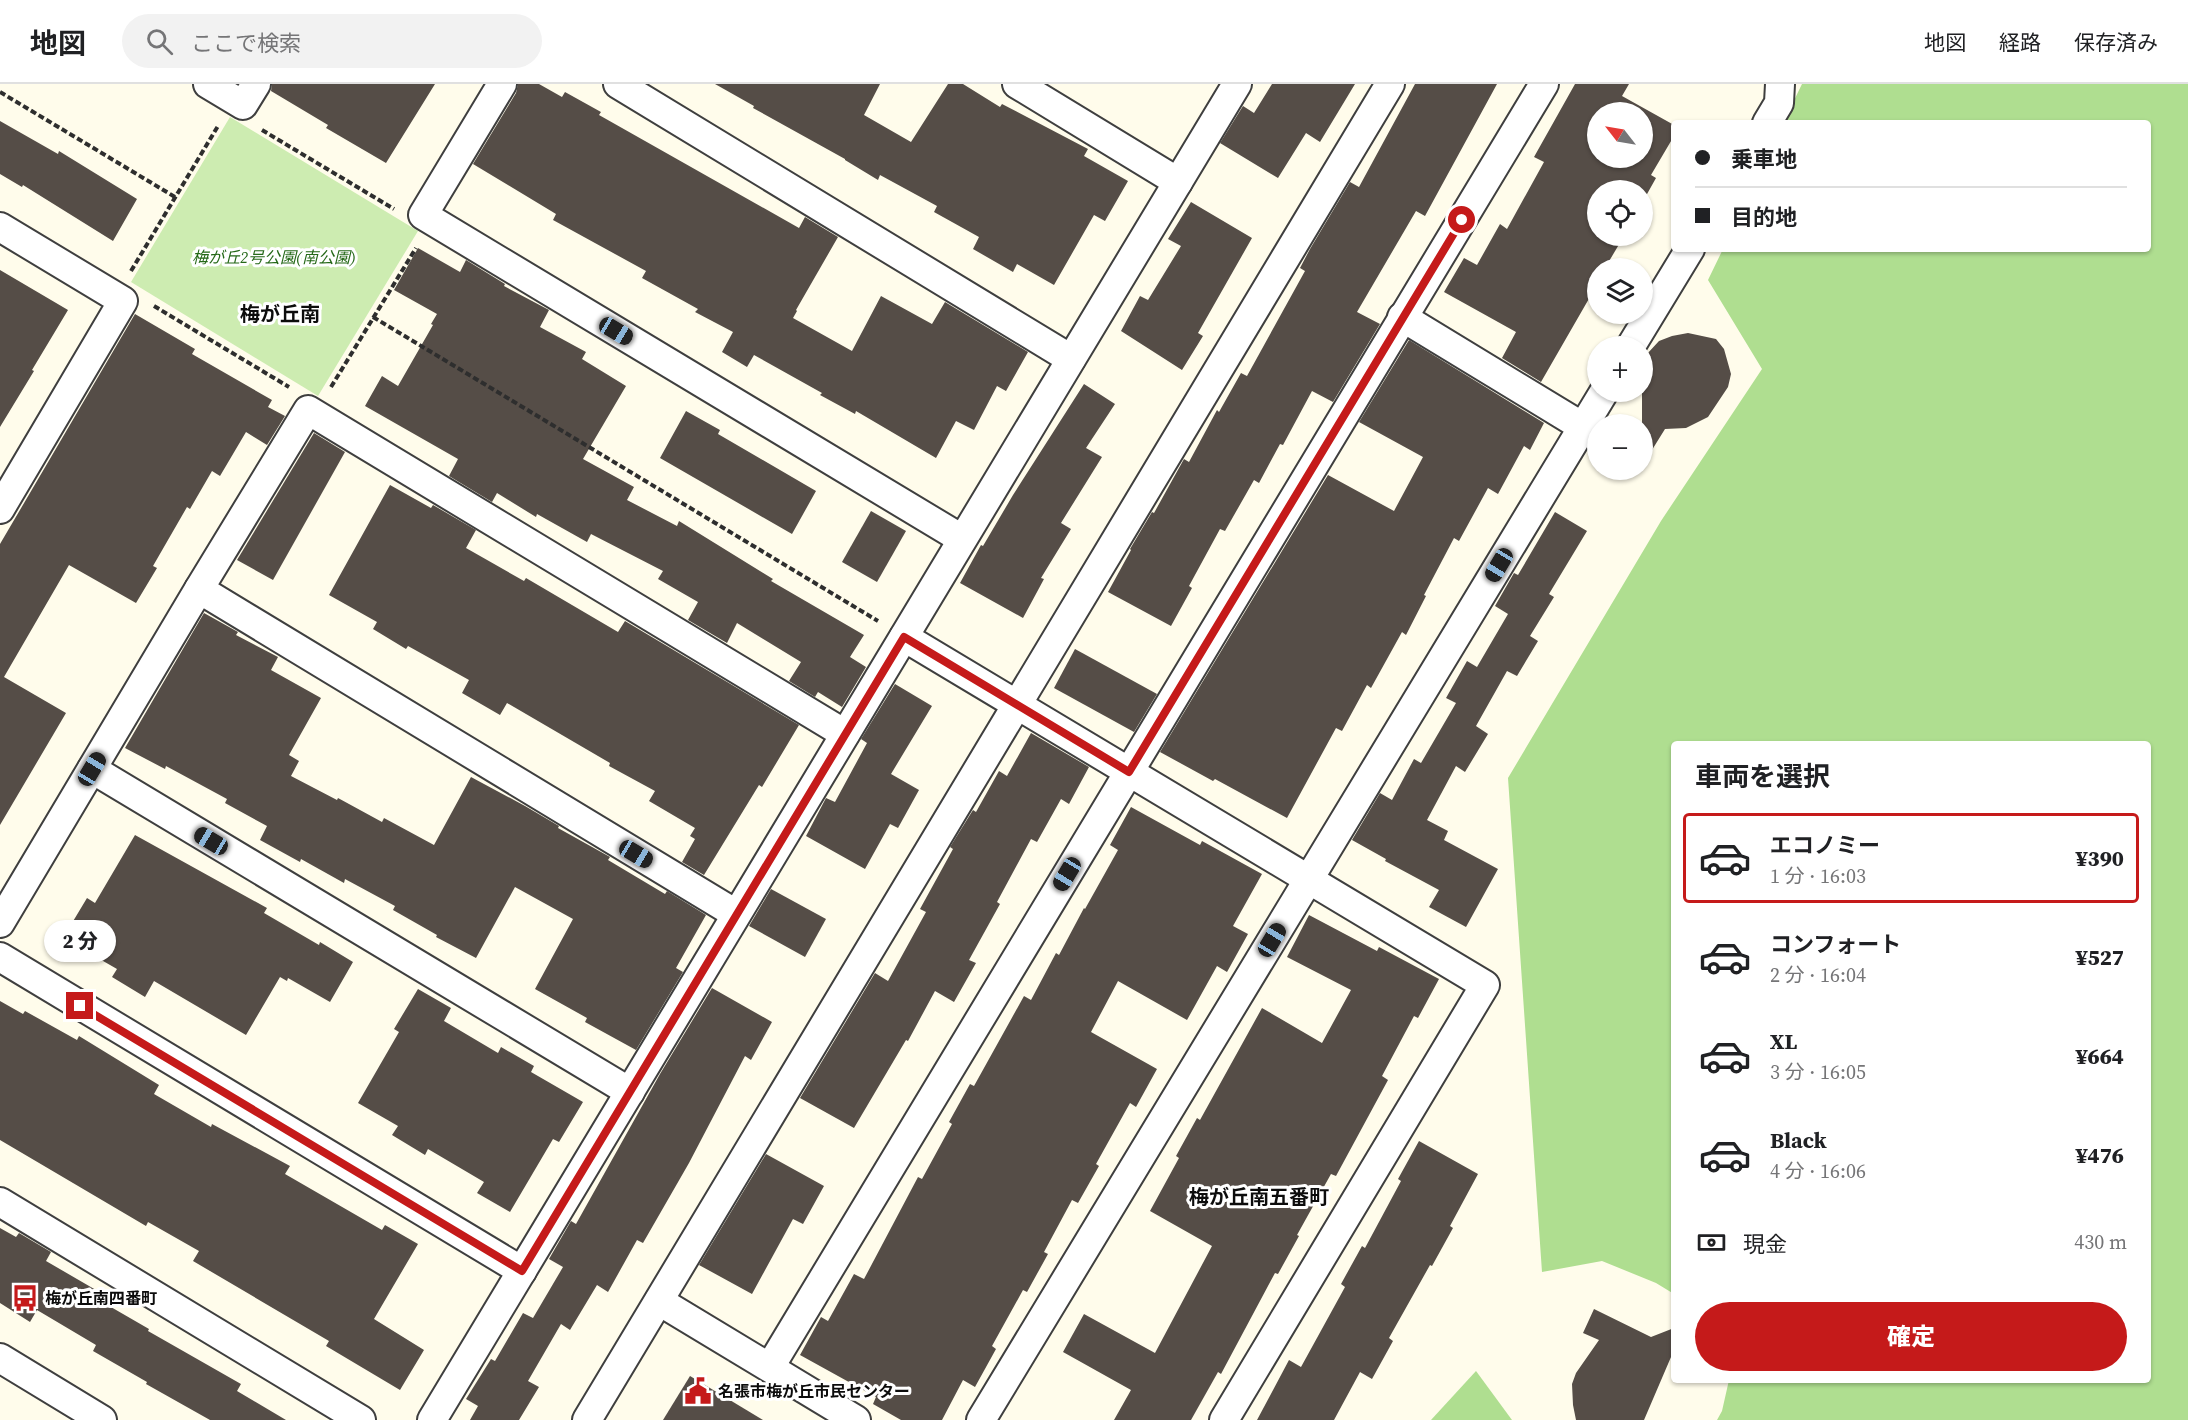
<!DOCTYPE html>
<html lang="ja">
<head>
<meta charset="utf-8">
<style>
	body { margin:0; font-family:"Source Serif 4","Noto Sans JP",serif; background:#f2f2f2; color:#202124; height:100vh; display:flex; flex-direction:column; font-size:22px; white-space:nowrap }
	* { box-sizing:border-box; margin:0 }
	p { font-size:20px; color:#757577 }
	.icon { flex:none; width:33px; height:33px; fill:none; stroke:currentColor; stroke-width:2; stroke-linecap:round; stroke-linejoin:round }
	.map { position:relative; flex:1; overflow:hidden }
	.details { position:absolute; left:1671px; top:657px; width:480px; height:642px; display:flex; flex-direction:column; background:#fff; border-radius:6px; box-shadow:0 2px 4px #0004 }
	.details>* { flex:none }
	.hud { position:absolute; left:1671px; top:36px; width:480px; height:132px; border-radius:6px; box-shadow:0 2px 4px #0004; display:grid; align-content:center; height:132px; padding:0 24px; background:#fff }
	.needle { width:39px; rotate:301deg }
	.buttons { position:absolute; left:1587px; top:18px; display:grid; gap:12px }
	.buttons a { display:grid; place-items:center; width:66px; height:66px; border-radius:50%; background:#fff; box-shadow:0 2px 4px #0004; font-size:30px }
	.end { position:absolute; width:27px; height:27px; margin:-14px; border:8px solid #c51a1a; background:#fff; box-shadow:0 0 0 3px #fff }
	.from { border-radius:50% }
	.bubble { position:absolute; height:42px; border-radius:21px; background:#fff; box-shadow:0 2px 4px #0004; font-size:20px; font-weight:800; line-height:42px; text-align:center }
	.car { position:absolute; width:18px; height:36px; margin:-18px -9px; border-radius:8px; box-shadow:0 0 4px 2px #0007; background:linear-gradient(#222 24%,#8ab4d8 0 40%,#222 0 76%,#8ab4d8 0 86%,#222 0) }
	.hud b { display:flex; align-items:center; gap:21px; height:57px; font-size:22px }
	.hud b+b { border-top:2px solid #e0e0e0 }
	.hud i { width:15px; height:15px; background:#202124 }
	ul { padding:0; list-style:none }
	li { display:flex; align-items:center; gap:18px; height:90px; margin:0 12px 9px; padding:0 12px; border:3px solid transparent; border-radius:6px }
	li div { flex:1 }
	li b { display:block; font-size:22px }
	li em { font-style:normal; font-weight:800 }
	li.active { border-color:#c51a1a }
	li>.icon { width:54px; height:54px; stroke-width:1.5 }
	h2 { padding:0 24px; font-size:27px; line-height:72px }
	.pay { display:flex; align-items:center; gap:15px; height:66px; padding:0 24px; font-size:22px }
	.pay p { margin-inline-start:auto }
	.cta { display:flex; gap:12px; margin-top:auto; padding:12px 24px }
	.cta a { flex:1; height:69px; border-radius:36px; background:#c51a1a; color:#fff; font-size:24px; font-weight:800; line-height:69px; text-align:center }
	header { display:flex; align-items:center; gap:36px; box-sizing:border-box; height:84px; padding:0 30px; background:#fff; border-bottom:2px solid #e0e0e0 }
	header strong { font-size:28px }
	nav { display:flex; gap:33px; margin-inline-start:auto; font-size:21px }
	.search { width:420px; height:54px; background:#f2f2f2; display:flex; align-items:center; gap:15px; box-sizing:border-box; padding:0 21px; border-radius:33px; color:#757577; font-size:22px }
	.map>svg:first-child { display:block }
	.green { fill:#cdecb1 }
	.forest { fill:#afde90 }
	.building { fill:#554d47; fill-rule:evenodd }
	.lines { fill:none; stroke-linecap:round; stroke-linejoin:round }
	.minor-casing { stroke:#3f3f3f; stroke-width:32 }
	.path { stroke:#2e2e2e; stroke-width:4; stroke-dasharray:6 3; stroke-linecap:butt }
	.minor { stroke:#fff; stroke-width:28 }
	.route { stroke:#c51a1a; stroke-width:8 }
	.labels { text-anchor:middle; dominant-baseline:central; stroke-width:6; stroke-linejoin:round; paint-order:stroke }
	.park-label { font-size:16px; font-style:italic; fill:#256818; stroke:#fff }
	.poi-label { font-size:16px; font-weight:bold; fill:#0c0c0c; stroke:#fff; text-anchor:start }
	.quarter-label { font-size:20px; font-weight:bold; fill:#0c0c0c; stroke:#fff }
</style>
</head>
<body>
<header>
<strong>地図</strong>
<div class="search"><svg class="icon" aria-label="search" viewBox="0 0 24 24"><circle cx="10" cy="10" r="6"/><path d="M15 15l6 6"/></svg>ここで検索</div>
<nav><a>地図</a><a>経路</a><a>保存済み</a></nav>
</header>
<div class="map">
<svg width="2188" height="1336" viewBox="0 0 2188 1336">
	<rect width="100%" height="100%" fill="#fffceb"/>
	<!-- green -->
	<polygon class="green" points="230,33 418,147 318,312 131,198"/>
	<!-- forest -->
	<g class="forest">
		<polygon points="1802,0 2188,0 2188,1336 1717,1336 1722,1327 1729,1296 2148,1296 2148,660 1674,660 1674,1210 1656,1199 1602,1177 1542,1188 1508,694 1661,437 1762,285 1708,196 1723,165 2148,165 2148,39 1783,39"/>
		<polygon points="1476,1287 1512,1336 1431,1336"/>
	</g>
	<!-- building -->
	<g class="building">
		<polygon points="272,0 435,0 386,79 326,44 328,41 271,7"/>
		<polygon points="518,0 539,0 562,13 565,8 601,28 599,31 799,144 805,133 838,153 796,226 797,227 793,234 852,267 881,212 932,240 945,218 1028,268 1006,307 997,302 974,346 956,337 936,374 856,327 855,330 820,311 822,309 754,271 747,283 722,268 733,248 695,228 698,225 642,194 646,187 553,136 556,130 473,80 516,9"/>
		<polygon points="715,0 880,0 864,31 911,58 948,0 963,0 1000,23 1002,20 1088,65 1084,72 1128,97 1105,137 1094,131 1054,201 1017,180 1013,188 973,165 979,153 934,128 937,122 880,91 878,96 845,76 845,75 753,24 754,22"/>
		<polygon points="1272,0 1355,0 1320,58 1306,49 1278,94 1220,59 1243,22 1254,29"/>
		<polygon points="1415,0 1497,0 1425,132 1416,127 1357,228 1380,240 1333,318 1312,307 1283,361 1280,360 1259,399 1254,396 1225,447 1220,445 1189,502 1192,504 1171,542 1108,508 1131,466 1130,465 1152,428 1154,429 1184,375 1189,378 1217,326 1219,328 1241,289 1247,292 1305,187 1300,184 1310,165 1350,98 1359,103"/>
		<path d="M1575,0H1629L1622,12L1674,41V52L1651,91L1656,94L1642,119V106H1598V152H1624L1605,184H1598V199L1541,298L1502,274L1516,248L1444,208L1464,174L1477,181L1500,140L1507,145L1544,78L1534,73ZM1598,28H1642V74H1598Z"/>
		<polygon points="0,37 58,70 59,67 137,115 113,157 23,101 22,103 0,90"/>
		<polygon points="1191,118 1252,154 1198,249 1203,252 1182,286 1121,247 1140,212 1148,216 1181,162 1168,155"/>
		<polygon points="418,164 460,188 466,176 505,200 504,202 549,226 540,243 586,268 582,275 626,302 583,375 634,403 627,416 677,442 679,437 773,495 771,497 864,551 850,573 866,583 842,623 818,608 815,613 789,597 801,578 737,539 727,559 688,536 698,518 658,495 663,487 591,450 587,458 537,430 536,433 497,409 492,418 449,392 458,375 365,322 382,292 398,302 433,241 431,240 437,230 394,206"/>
		<polygon points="0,186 68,226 32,286 34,287 0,343"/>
		<polygon points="135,230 195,265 192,270 272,316 268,323 285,332 267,361 246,348 220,392 212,387 190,425 187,423 153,482 157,484 136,519 69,481 4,593 66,629 0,741 0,460"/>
		<polygon points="1688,249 1716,255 1724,265 1731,290 1728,303 1708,333 1686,344 1665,345 1642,382 1642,283 1647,270 1659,257 1672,252"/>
		<polygon points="1409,256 1544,339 1530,366 1524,362 1498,410 1488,404 1459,457 1454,454 1424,511 1426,512 1406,551 1402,548 1371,604 1367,601 1342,647 1336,644 1287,734 1215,695 1213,697 1160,668 1328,391 1394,427 1423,373 1359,338"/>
		<polygon points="1084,300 1115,320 1086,364 1102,373 1061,439 1071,445 1041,494 1044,495 1023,534 960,499 981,461 983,462 1013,411"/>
		<polygon points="686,327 720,346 718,350 816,407 792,450 660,374"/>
		<polygon points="314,349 345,368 273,496 237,476"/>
		<polygon points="390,401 431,424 433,421 476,446 466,464 524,497 526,494 618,548 625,537 799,641 762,703 759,701 704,791 682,778 695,755 690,752 695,744 649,717 655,707 609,682 610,679 507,619 500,631 462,609 469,596 408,562 406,565 373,545 377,538 329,511"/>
		<polygon points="871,427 906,447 877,498 842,478"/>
		<polygon points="1555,428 1587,447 1549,510 1554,513 1530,552 1538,557 1517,592 1507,587 1476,642 1488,650 1465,688 1456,682 1427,736 1448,747 1444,756 1498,785 1466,843 1429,823 1439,806 1385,777 1386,775 1352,756 1380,709 1392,716 1414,675 1421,679 1456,619 1446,614 1467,577 1477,583 1508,530 1495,522 1514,489 1518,491"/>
		<polygon points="204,529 238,548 236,551 278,573 271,586 321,614 289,671 299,677 291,692 337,716 338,714 382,738 384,734 434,761 471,693 525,722 559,742 558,744 610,773 608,776 665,810 667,807 706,831 676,884 683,888 636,966 585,938 587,934 535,905 573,835 515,803 476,874 436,853 437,851 393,826 395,822 345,795 344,799 301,775 300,778 260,756 267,742 225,719 227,715 166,682 165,685 125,664"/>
		<polygon points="1075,565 1157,610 1134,648 1054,604"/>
		<polygon points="895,600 932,622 891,690 919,706 898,744 890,740 865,785 806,752 826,714 835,718 867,659 861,655"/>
		<polygon points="1031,649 1089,683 1069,720 1061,715 1037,758 1031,755 997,818 1000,820 969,876 976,879 954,918 935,907 908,957 906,956 854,1044 800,1014 875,889 888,897 926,828 920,825 953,765 950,763 973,726 976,728 999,687 1007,692"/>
		<polygon points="1131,723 1200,761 1202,757 1262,790 1233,842 1248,850 1227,888 1217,882 1187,936 1118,897 1091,948 1157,985 1136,1023 1130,1019 1096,1080 1099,1082 1078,1119 1072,1116 1044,1168 1048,1170 1027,1208 1023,1206 992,1262 996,1265 975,1303 963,1296 942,1336 901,1336 873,1320 876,1313 800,1271 821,1233 828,1237 854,1190 864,1195 918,1093 922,1095 952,1040 949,1038 970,1000 974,1002 1024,912 1031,916 1056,869 1059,871 1084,824 1085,825 1118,766 1110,761"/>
		<polygon points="135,751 267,824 264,829 319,861 320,858 353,878 330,918 288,894 287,897 280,893 246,951 154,897 145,913 112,893 117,885 63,854 87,814 95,819"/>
		<polygon points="771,805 826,835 805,873 749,842"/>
		<polygon points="1309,831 1377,867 1379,863 1439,895 1418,934 1414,932 1382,992 1388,996 1336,1092 1331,1090 1297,1151 1299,1152 1278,1190 1275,1189 1221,1290 1218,1288 1191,1336 1114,1336 1131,1306 1063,1268 1084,1230 1155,1269 1212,1162 1150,1127 1179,1074 1176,1072 1197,1034 1200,1036 1262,924 1322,959 1351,906 1287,873"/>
		<polygon points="712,904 772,938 751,976 745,972 689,1079 643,1159 637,1156 608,1208 597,1201 570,1246 561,1240 528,1297 539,1303 519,1336 470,1336 478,1322 466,1315 491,1275 495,1277 523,1229 533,1234 563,1183 549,1175 571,1137 576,1140 660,990"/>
		<polygon points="418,905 451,924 444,937 498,969 501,963 534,982 531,988 583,1018 559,1058 553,1055 510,1128 477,1109 484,1098 428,1065 425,1071 392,1051 398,1042 358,1019 399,948 394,945"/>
		<polygon points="0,917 23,930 25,927 77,956 79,952 159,1001 154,1010 211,1043 212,1040 290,1082 285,1090 382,1146 385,1141 418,1160 374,1235 424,1266 400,1306 326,1262 329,1257 193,1177 199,1167 148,1138 146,1142 0,1056"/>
		<polygon points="1419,1057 1478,1090 1450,1142 1453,1144 1432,1182 1430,1181 1389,1254 1393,1257 1372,1295 1360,1288 1334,1336 1257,1336 1289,1276 1301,1283 1345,1203 1341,1200 1362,1162 1365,1164 1401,1097 1398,1095"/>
		<polygon points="766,1070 824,1102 803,1140 793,1135 752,1210 699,1181"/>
		<polygon points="0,1144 16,1153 19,1149 51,1168 46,1177 108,1213 104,1219 149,1245 148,1247 241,1300 237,1307 286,1336 210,1336 146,1300 147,1298 93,1267 96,1261 37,1226 30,1238 0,1219"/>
		<polygon points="1594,1225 1651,1253 1674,1244 1674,1266 1644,1336 1576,1336 1573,1321 1572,1300 1576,1289 1599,1256 1583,1249"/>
		<polygon points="690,1292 763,1336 663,1336"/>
	</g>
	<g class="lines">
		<defs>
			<g id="minor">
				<polyline points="208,0 243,21 256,0"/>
				<polyline points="502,0 423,131 962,455"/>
				<polyline points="618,0 1071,275"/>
				<polyline points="1017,0 1178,98"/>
				<polyline points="1767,39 1779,19 1780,0"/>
				<polyline points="0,143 123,217 0,425"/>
				<polyline points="1402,233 1583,343"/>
				<polyline points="1631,262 1690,165"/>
				<polyline points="199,505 736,830"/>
				<polyline points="904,553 1485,901 1224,1336"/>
				<polyline points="92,685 630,1008"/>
				<polyline points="0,839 199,505 308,326 845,650"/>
				<polyline points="0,873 522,1187"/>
				<polyline points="0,1118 361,1336"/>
				<polyline points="659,1217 856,1336"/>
				<polyline points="0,1274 102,1336"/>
				<polyline points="770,1283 1544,0"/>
				<polyline points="432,1336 1237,0"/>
				<polyline points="587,1336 1390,0"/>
				<polyline points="981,1336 1604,308"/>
			</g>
		</defs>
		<!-- minor casing -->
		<use href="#minor" class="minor-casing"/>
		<!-- path -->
		<g class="path">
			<polyline points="0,8 175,113"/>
			<polyline points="262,46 394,125"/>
			<polyline points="131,187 218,42"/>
			<polyline points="154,222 289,303"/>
			<polyline points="373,233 878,537"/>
			<polyline points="331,303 416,164"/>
		</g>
		<!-- minor -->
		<use href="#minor" class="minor"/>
	</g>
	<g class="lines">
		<!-- route -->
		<polyline class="route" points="80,922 522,1187 904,553 1129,688 1462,136"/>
	</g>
	<!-- icons -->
	<defs>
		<symbol id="bus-bare" viewBox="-9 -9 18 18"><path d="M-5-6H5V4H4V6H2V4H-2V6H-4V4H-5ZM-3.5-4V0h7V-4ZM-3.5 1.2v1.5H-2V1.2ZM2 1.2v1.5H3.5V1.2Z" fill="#c51a1a" stroke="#fff" stroke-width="2.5" paint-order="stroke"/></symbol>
		<symbol id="civic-bare" viewBox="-9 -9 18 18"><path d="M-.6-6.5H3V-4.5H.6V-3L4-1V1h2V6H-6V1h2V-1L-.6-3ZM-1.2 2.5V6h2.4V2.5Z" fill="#c51a1a" stroke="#fff" stroke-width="2.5" paint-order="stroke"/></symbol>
	</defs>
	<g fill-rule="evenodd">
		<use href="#bus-bare" x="6" y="1195" width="38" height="38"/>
		<use href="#civic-bare" x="679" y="1288" width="38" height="38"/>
	</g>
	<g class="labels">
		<!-- park labels -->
		<g class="park-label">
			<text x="274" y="173">梅が丘2号公園(南公園)</text>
		</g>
		<!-- poi labels -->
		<g class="poi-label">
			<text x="45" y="1214">梅が丘南四番町</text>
			<text x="718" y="1307">名張市梅が丘市民センター</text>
		</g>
		<!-- quarter labels -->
		<g class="quarter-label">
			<text x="280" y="230">梅が丘南</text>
			<text x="1259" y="1113">梅が丘南五番町</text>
		</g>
	</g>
</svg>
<div class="buttons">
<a><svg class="needle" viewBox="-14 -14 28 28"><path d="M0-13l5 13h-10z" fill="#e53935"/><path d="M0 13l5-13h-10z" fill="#757577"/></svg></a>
<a><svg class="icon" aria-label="locate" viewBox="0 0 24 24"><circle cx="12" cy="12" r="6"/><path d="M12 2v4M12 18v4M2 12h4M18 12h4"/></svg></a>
<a><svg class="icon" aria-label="layers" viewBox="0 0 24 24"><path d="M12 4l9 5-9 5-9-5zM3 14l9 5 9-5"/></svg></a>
<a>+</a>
<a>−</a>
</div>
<i class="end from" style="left:1462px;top:136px"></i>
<i class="end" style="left:80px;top:922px"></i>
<div class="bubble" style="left:44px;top:836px;width:72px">2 分</div>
<i class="car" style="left:616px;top:247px;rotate:121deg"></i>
<i class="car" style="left:1499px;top:481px;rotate:211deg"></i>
<i class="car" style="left:92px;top:685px;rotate:31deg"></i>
<i class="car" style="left:211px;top:757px;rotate:301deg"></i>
<i class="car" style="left:636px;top:770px;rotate:121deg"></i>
<i class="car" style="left:1067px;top:790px;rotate:211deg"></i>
<i class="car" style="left:1272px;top:856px;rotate:31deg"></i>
<div class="hud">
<b><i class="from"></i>乗車地</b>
<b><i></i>目的地</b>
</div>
<section class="details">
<h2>車両を選択</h2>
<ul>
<li class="active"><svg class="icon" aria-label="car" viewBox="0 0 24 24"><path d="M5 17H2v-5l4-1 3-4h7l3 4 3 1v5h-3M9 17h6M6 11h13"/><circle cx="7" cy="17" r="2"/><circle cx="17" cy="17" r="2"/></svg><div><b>エコノミー</b><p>1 分 · 16:03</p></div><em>¥390</em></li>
<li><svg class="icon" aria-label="car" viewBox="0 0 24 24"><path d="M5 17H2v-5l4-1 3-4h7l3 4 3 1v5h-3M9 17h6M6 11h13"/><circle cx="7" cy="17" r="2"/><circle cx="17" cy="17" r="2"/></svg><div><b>コンフォート</b><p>2 分 · 16:04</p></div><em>¥527</em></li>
<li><svg class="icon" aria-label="car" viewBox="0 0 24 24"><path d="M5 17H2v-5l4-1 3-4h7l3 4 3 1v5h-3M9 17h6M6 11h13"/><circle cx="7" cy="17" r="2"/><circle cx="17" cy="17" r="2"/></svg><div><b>XL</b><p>3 分 · 16:05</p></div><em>¥664</em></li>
<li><svg class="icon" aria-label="car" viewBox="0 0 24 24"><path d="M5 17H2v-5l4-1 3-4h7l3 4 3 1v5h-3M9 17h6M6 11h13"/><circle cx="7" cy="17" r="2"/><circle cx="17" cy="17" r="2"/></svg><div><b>Black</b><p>4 分 · 16:06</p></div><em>¥476</em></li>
</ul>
<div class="pay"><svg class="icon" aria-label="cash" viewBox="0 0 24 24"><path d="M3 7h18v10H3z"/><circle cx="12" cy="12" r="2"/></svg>現金<p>430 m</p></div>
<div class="cta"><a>確定</a></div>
</section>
</div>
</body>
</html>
